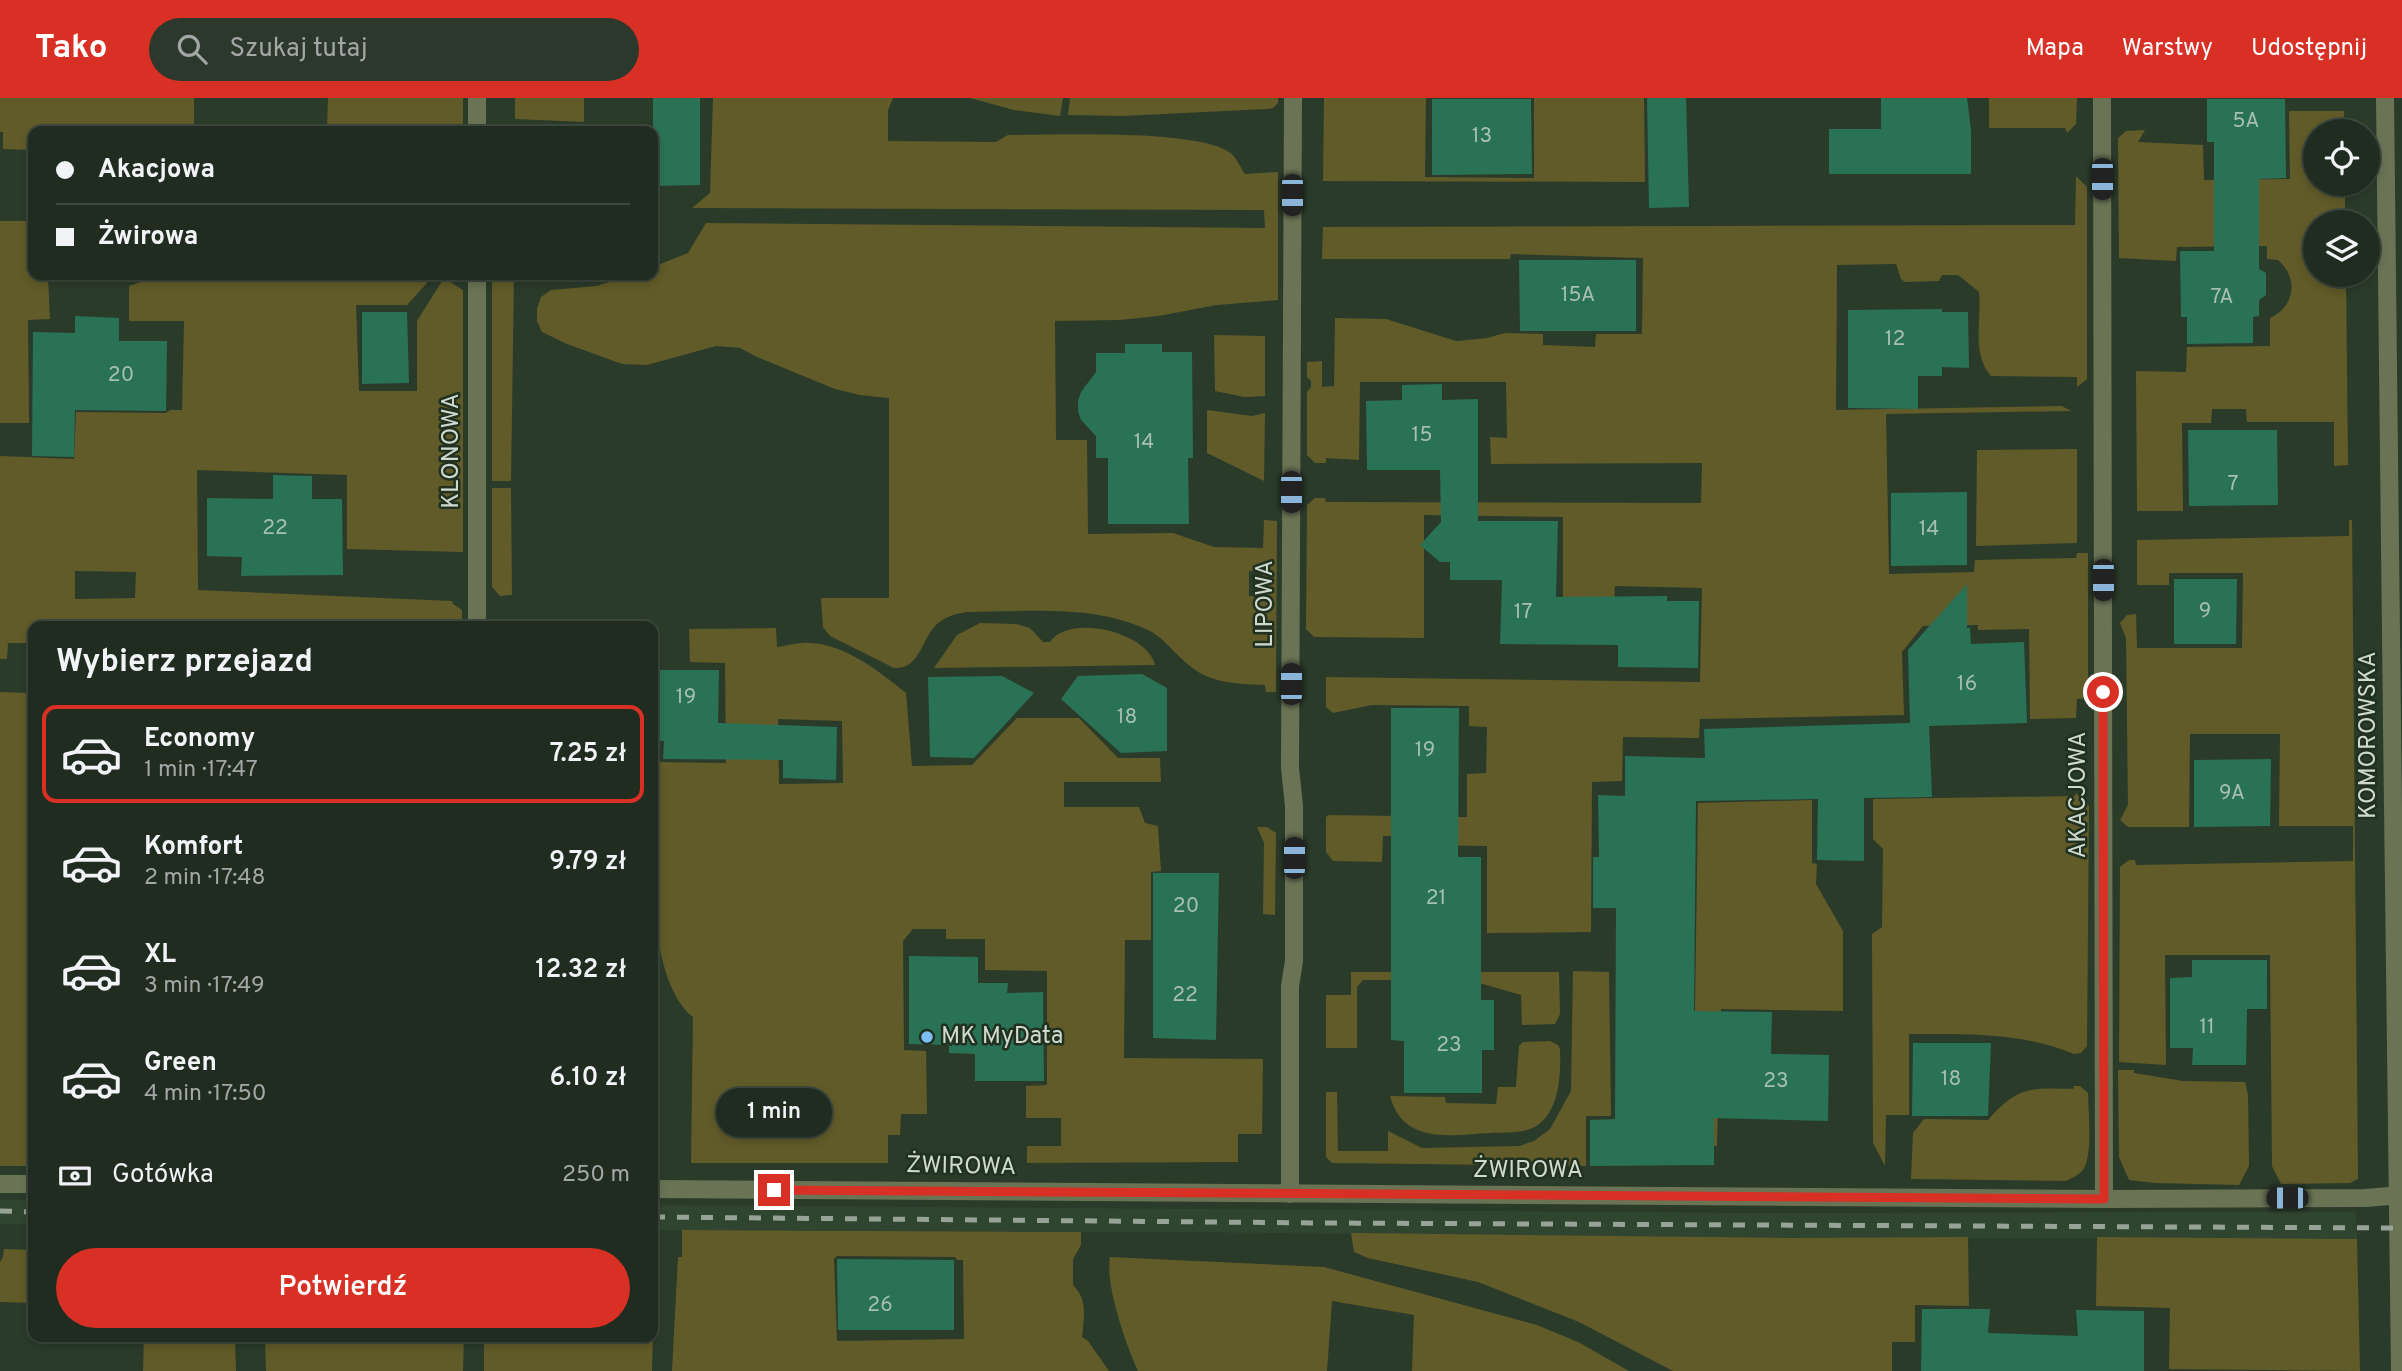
<!DOCTYPE html>
<html lang="pl">
<head>
<meta charset="utf-8">
<style>
	body { margin:0; font-family:Overpass,sans-serif; background:#2d382d; color:#f1f3f6; height:100vh; display:flex; flex-direction:column; font-size:26px; white-space:nowrap }
	* { box-sizing:border-box; margin:0 }
	p { font-size:23px; color:#a2a7a5 }
	.icon { flex:none; width:38px; height:38px; fill:none; stroke:currentColor; stroke-width:2; stroke-linecap:round; stroke-linejoin:round }
	.map { position:relative; flex:1; overflow:hidden }
	.drawer { position:absolute; left:28px; top:523px; width:630px; height:721px; display:flex; flex-direction:column; background:#202c20; border-radius:14px; box-shadow:0 4px 10px #0003,0 0 0 2px #3d483e }
	.drawer>* { flex:none }
	.banner { position:absolute; left:28px; top:28px; width:630px; height:154px; border-radius:14px; box-shadow:0 4px 10px #0003,0 0 0 2px #3d483e; display:grid; align-content:center; height:154px; padding:0 28px; background:#202c20 }
	.fabs { position:absolute; left:2303px; top:21px; display:grid; gap:14px }
	.fabs a { display:grid; place-items:center; width:77px; height:77px; border-radius:50%; background:#202c20; box-shadow:0 4px 10px #0003,0 0 0 2px #3d483e; font-size:35px }
	.end { position:absolute; width:32px; height:32px; margin:-16px; border:9px solid #d93025; background:#fff; box-shadow:0 0 0 4px #fff }
	.from { border-radius:50% }
	.bubble { position:absolute; height:49px; border-radius:24px; background:#202c20; box-shadow:0 4px 10px #0003,0 0 0 2px #3d483e; font-size:23px; font-weight:600; line-height:49px; text-align:center }
	.car { position:absolute; width:21px; height:42px; margin:-21px -10px; border-radius:9px; box-shadow:0 0 5px 2px #0007; background:linear-gradient(#222 24%,#8ab4d8 0 40%,#222 0 76%,#8ab4d8 0 86%,#222 0) }
	.banner b { display:flex; align-items:center; gap:24px; height:66px; font-size:26px }
	.banner b+b { border-top:2px solid #3d483e }
	.banner i { width:18px; height:18px; background:#f1f3f6 }
	ul { padding:0; list-style:none }
	li { display:flex; align-items:center; gap:21px; height:98px; margin:0 14px 10px; padding:0 14px; border:4px solid transparent; border-radius:14px }
	li div { flex:1 }
	li b { display:block; font-size:26px }
	li em { font-style:normal; font-weight:600 }
	li.current { border-color:#d93025 }
	li>.icon { width:63px; height:63px; stroke-width:1.5 }
	h2 { padding:0 28px; font-size:32px; line-height:84px }
	.pay { display:flex; align-items:center; gap:18px; height:77px; padding:0 28px; font-size:26px }
	.pay p { margin-inline-start:auto }
	.action { display:flex; gap:14px; margin-top:auto; padding:14px 28px }
	.action a { flex:1; height:80px; border-radius:42px; background:#d93025; color:#fff; font-size:28px; font-weight:600; line-height:80px; text-align:center }
	header { display:flex; align-items:center; gap:42px; box-sizing:border-box; height:98px; padding:0 35px; background:#d93025; color:#fff }
	header strong { font-size:33px }
	nav { display:flex; gap:38px; margin-inline-start:auto; font-size:24px }
	.search { width:490px; height:63px; background:#2d382d; display:flex; align-items:center; gap:18px; box-sizing:border-box; padding:0 24px; border-radius:38px; color:#a2a7a5; font-size:26px }
	.map>svg:first-child { display:block }
	.built { fill:#30452f }
	.green { fill:#615b29; fill-rule:evenodd }
	.building { fill:#2a7256 }
	.lines { fill:none; stroke-linecap:round; stroke-linejoin:round }
	.minor { stroke:#6a7455; stroke-width:18 }
	.rail { stroke:#97a396; stroke-width:5; stroke-dasharray:12 12; stroke-linecap:butt }
	.route { stroke:#d93025; stroke-width:9 }
	.poi-dot { fill:#7dbef9; stroke:#213120; stroke-width:2.5 }
	.labels { text-anchor:middle; dominant-baseline:central; stroke-width:5; stroke-linejoin:round; paint-order:stroke }
	.number-label { font-size:21px; fill:#a6bfb0 }
	.street-label { font-size:24px; fill:#cfd9ce; stroke:#213120 }
	.poi-label { font-size:24px; fill:#cfd9ce; stroke:#213120; text-anchor:start }
</style>
</head>
<body>
<header>
<strong>Tako</strong>
<div class="search"><svg class="icon" aria-label="search" viewBox="0 0 24 24"><circle cx="10" cy="10" r="6"/><path d="M15 15l6 6"/></svg>Szukaj tutaj</div>
<nav><a>Mapa</a><a>Warstwy</a><a>Udostępnij</a></nav>
</header>
<div class="map">
<svg width="2402" height="1273" viewBox="0 0 2402 1273">
	<rect width="100%" height="100%" fill="#2b3b2a"/>
	<!-- built -->
	<g class="built">
		<rect x="0" y="1102" width="33" height="24"/>
		<polygon points="653,1107 1749,1115 2356,1114 2357,1141 1795,1140 1176,1134 653,1132"/>
	</g>
	<!-- green -->
	<g class="green">
		<polygon points="0,0 194,0 194,33 33,33 33,52 3,51 3,34 0,34"/>
		<polygon points="328,0 463,0 463,33 327,33"/>
		<polygon points="515,0 584,0 584,24 515,21"/>
		<path d="M713,0H893L888,12V43L996,44L1008,37C1054,37 1195,31 1229,54C1236,58 1240,69 1245,76L1278,74V202L1217,207L1158,218L1120,222L1055,223L1056,342H1087L1088,436L1173,435L1214,449L1263,450L1264,422L1277,423L1276,594H1266L1265,587C1232,586 1205,585 1181,560C1171,551 1161,538 1148,532C1092,506 1028,514 967,514C956,516 946,518 937,526C921,541 920,572 894,570L830,538L823,529L821,500H889V300L860,297L835,291L757,259L740,250L716,248L647,267L622,266L567,246L542,234L537,223V211L541,199L551,192L596,188L634,177H653V169L688,155L706,125L1265,130L1264,112L692,110L710,95ZM1249,473H1263V499L1249,498Z"/>
		<polygon points="970,0 1063,0 1060,18 1014,12"/>
		<polygon points="1070,0 1278,0 1278,5 1273,10 1266,11 1122,18 1068,17"/>
		<polygon points="1324,0 1426,0 1425,79 1534,80 1534,0 1644,0 1645,84 1323,83"/>
		<polygon points="1989,0 2077,0 2076,26 2067,35 2065,30 1989,30"/>
		<path d="M2289,13H2344V33H2315V86H2345V124H2315V177H2346L2348,367L2334,368V324H2247L2246,311H2212L2211,325H2182L2183,413H2137L2136,273L2186,274L2187,249L2270,248V220C2295,209 2299,180 2278,162L2267,161V148L2177,149L2176,163L2119,160L2118,40L2126,33L2145,32L2138,44L2203,47L2204,82L2290,81Z"/>
		<path d="M2076,78L2087,89V281L2077,289V279L1991,278C1971,255 1982,221 1979,194L1958,177H1942L1939,183L1905,184L1901,181L1896,166L1837,167L1836,312L2062,308L2071,313L1886,316L1889,476L1974,474L1975,462L2076,460L2077,455H2088V600L2077,601L2076,620L2030,621L2029,531L1978,532V527L1923,528L1902,554L1904,617L1700,621L1699,640L1623,639L1622,683L1592,684L1591,834L1487,835V748L1416,747L1415,738H1383L1382,764L1333,763L1326,754V719L1329,717L1467,719V676L1486,675L1487,629L1469,628V608L1372,607L1333,615L1326,609V579L1700,584L1702,490L1615,488L1613,524L1563,542V419L1424,417V540L1314,539L1306,531L1307,407L1315,400H1325L1326,404L1701,405L1702,365L1491,366L1490,339L1507,340L1506,284H1360L1359,362L1326,360V365H1315L1307,357V294L1311,289V283L1307,279V264L1322,263V289L1334,288L1335,220L1386,221L1456,243L1487,240L1505,235L1543,236V247L1595,249L1596,236H1642L1643,160L1511,156L1510,161H1322L1323,129L2075,127Z"/>
		<polygon points="0,123 33,123 33,177 75,177 75,180 48,180 50,221 28,222 29,325 0,325"/>
		<path d="M161,177H427V185L407,207H356L359,293H417V223L444,180L463,192V454L347,451V377L197,372L198,492L452,503L453,506L462,512V528H33V545H8L7,561H0V358L74,361L76,314L166,315L170,312H182L184,223H129V188ZM75,473L136,474L135,500L75,501Z"/>
		<polygon points="492,177 514,177 511,383 492,383"/>
		<polygon points="1214,237 1265,238 1265,298 1244,299 1215,293"/>
		<polygon points="1207,312 1252,318 1265,315 1264,383 1207,355"/>
		<polygon points="2077,351 2077,445 1976,448 1977,352"/>
		<polygon points="492,390 511,390 512,497 500,498 492,489"/>
		<polygon points="2349,422 2352,422 2358,1081 2350,1085 2281,1086 2272,1068 2270,857 2165,857 2166,967 2119,964 2120,769 2129,762 2135,762 2136,767 2353,763 2353,728 2279,728 2280,636 2190,636 2189,729 2128,729 2120,722 2128,707 2126,540 2120,525 2127,517 2136,516 2137,550 2242,550 2243,475 2169,475 2169,487 2137,487 2137,442 2349,438"/>
		<path d="M980,525L1016,526L1030,530L1043,544H1050C1069,515 1148,534 1155,567L934,570L957,537Z"/>
		<path d="M776,530L777,549C787,548 799,544 810,545C845,546 880,574 906,595L912,668L972,667L1017,620H1079L1118,660H1160L1161,684H1064V709H1139L1145,725L1158,728L1161,773L1151,774V842H1125L1124,960L1263,961L1262,1036H1238V1064L1027,1065V1048H1061V1020H1026V988L1047,987V873L985,872V841H946V831H913L903,843L904,952L926,953L927,1016H901L900,1037H888V1065H691L693,919C641,877 653,726 653,664L726,665L725,565L690,564L689,531ZM778,621L842,623L843,685L779,686Z"/>
		<polygon points="0,594 33,595 33,1068 0,1068"/>
		<path d="M2076,695L2089,708L2087,948L2081,955L2074,956C2021,934 1966,936 1909,936V1017H1886L1885,1068L1873,1045L1872,836L1882,829L1883,751L1873,741V701L2075,698Z"/>
		<polygon points="1812,702 1812,765 1817,766 1816,786 1843,833 1843,913 1721,911 1717,1048 1693,1049 1698,705"/>
		<polygon points="1257,729 1267,729 1276,735 1275,817 1263,816 1264,745"/>
		<polygon points="1573,873 1609,874 1611,1018 1586,1018 1586,1068 1332,1065 1326,1059 1326,994 1337,994 1338,1053 1388,1053 1388,1033 1422,1050 1519,1048 1534,1043 1550,1031 1571,993"/>
		<polygon points="1351,874 1559,874 1560,916 1555,926 1522,927 1521,897 1469,882 1363,882 1357,889 1357,950 1326,950 1326,897 1351,897"/>
		<path d="M1550,943L1558,947L1560,951C1561,975 1560,1011 1538,1027C1525,1036 1506,1034 1491,1035C1451,1037 1403,1047 1390,998L1445,999L1446,1005L1496,1006L1498,989H1516L1519,948L1523,944Z"/>
		<polygon points="2118,972 2134,972 2134,975 2183,983 2245,984 2248,997 2249,1068 2239,1087 2155,1085 2129,1082 2119,1059"/>
		<path d="M2074,988H2080L2088,995C2088,1014 2093,1054 2084,1070C2081,1076 2072,1080 2066,1083L1911,1081L1913,1035L1924,1021L1988,1022C2018,988 2030,990 2073,991Z"/>
		<path d="M682,1132L1081,1134V1147L1073,1161V1187C1088,1202 1084,1219 1082,1239L1088,1243L1109,1273H672L678,1159H682ZM837,1158L955,1159L957,1162H963L964,1241L837,1243L834,1161Z"/>
		<polygon points="1351,1135 1795,1140 1968,1139 1969,1208 1915,1207 1915,1244 1892,1244 1892,1273 1673,1273 1579,1224 1478,1184 1368,1160 1354,1154"/>
		<polygon points="2097,1139 2357,1141 2360,1273 2169,1271 2170,1210 2096,1208"/>
		<polygon points="4,1151 33,1152 33,1205 0,1204 0,1164 3,1159"/>
		<polygon points="653,1159 655,1159 652,1273 484,1273 484,1239 653,1239"/>
		<path d="M1110,1159L1324,1169L1537,1227L1578,1244L1629,1273H1412L1414,1217L1332,1203L1327,1273H1138C1126,1246 1105,1188 1110,1159Z"/>
		<polygon points="144,1239 235,1239 236,1273 143,1273"/>
		<polygon points="265,1239 464,1239 463,1273 266,1273"/>
	</g>
	<!-- building -->
	<g class="building">
		<polygon points="653,0 700,0 700,87 653,88"/>
		<polygon points="1647,0 1686,0 1689,109 1649,110"/>
		<polygon points="1881,0 1967,0 1971,32 1971,76 1829,76 1829,31 1881,31"/>
		<polygon points="1432,1 1531,1 1532,76 1432,77"/>
		<polygon points="2207,1 2285,1 2286,80 2259,81 2259,171 2266,175 2266,197 2259,202 2259,218 2253,219 2253,245 2187,246 2187,219 2181,219 2180,153 2214,153 2214,44 2207,44"/>
		<polygon points="1519,162 1636,162 1636,233 1520,233"/>
		<polygon points="1942,211 1942,214 1968,214 1969,270 1942,269 1942,278 1918,278 1918,311 1848,310 1848,212"/>
		<polygon points="362,214 407,214 409,285 362,286"/>
		<polygon points="75,218 119,220 119,243 167,243 166,313 75,312 74,359 32,358 33,234 75,235"/>
		<polygon points="1125,246 1162,246 1162,254 1192,254 1193,360 1188,360 1189,426 1108,426 1108,360 1096,360 1096,338 1081,322 1078,313 1078,303 1081,294 1096,274 1096,255 1125,255"/>
		<polygon points="1442,286 1442,302 1478,301 1478,423 1558,423 1556,499 1667,498 1667,503 1699,503 1698,570 1618,569 1618,547 1500,546 1502,482 1450,482 1450,464 1440,464 1420,447 1441,424 1440,372 1367,372 1366,303 1402,302 1402,287"/>
		<polygon points="2188,332 2277,332 2278,407 2189,408"/>
		<polygon points="273,377 312,378 312,401 342,401 343,477 241,478 242,459 207,458 207,400 273,401"/>
		<polygon points="1967,394 1967,467 1891,468 1891,395"/>
		<polygon points="2174,481 2237,481 2236,546 2174,546"/>
		<polygon points="1967,486 1967,530 1970,530 1971,546 2024,544 2027,625 1929,628 1932,699 1864,700 1864,763 1817,762 1818,701 1696,703 1694,913 1772,914 1771,956 1829,957 1828,1023 1714,1020 1714,1067 1590,1068 1590,1022 1615,1021 1616,810 1593,810 1593,759 1599,759 1598,697 1625,698 1625,658 1705,660 1704,631 1910,625 1908,552"/>
		<polygon points="653,572 719,572 718,625 837,629 836,682 783,680 783,662 663,661 664,643 653,643"/>
		<polygon points="1142,576 1167,590 1167,653 1121,655 1061,601 1078,578"/>
		<polygon points="1002,578 1034,595 974,660 930,659 928,579"/>
		<polygon points="1391,610 1459,610 1458,759 1481,759 1481,902 1494,902 1494,952 1482,952 1482,995 1404,995 1404,943 1391,942"/>
		<polygon points="2271,661 2270,728 2194,729 2194,662"/>
		<polygon points="1153,775 1219,775 1216,942 1153,940"/>
		<polygon points="909,858 978,859 978,885 1008,885 1007,895 1043,894 1044,983 975,983 975,956 949,955 949,947 909,946"/>
		<polygon points="2192,862 2267,862 2267,911 2247,911 2246,967 2192,967 2193,950 2170,950 2170,880 2192,879"/>
		<polygon points="1913,945 1991,945 1988,1018 1912,1018"/>
		<polygon points="837,1161 954,1162 954,1232 838,1232"/>
		<polygon points="1922,1211 1990,1211 1988,1235 2078,1238 2076,1212 2144,1213 2144,1273 1921,1273"/>
	</g>
	<g class="lines">
		<!-- minor -->
		<g class="minor">
			<polyline points="2102,0 2104,1101"/>
			<path d="M2385,0C2392,424 2392,849 2400,1273"/>
			<polyline points="477,33 477,0"/>
			<polyline points="477,528 477,177"/>
			<polyline points="0,1086 33,1086"/>
			<polyline points="653,1091 2104,1101 2365,1100 2402,1097"/>
			<polyline points="1290,1096 1290,888 1294,863 1294,708 1290,670 1293,0"/>
		</g>
		<!-- rail -->
		<g class="rail">
			<polyline points="0,1113 33,1114"/>
			<polyline points="653,1119 1325,1125 2402,1130"/>
		</g>
	</g>
	<g class="lines">
		<!-- route -->
		<polyline class="route" points="774,1092 2104,1101 2103,594"/>
	</g>
	<!-- markers -->
	<circle class="poi-dot" cx="927" cy="939" r="7"/>
	<g class="labels">
		<!-- number labels -->
		<g class="number-label">
			<text x="2246" y="23">5A</text>
			<text x="1482" y="38">13</text>
			<text x="1578" y="197">15A</text>
			<text x="2222" y="199">7A</text>
			<text x="1895" y="241">12</text>
			<text x="121" y="277">20</text>
			<text x="1422" y="337">15</text>
			<text x="1144" y="344">14</text>
			<text x="2233" y="386">7</text>
			<text x="275" y="430">22</text>
			<text x="1929" y="431">14</text>
			<text x="2205" y="513">9</text>
			<text x="1523" y="514">17</text>
			<text x="1967" y="586">16</text>
			<text x="686" y="599">19</text>
			<text x="1127" y="619">18</text>
			<text x="1425" y="652">19</text>
			<text x="2232" y="695">9A</text>
			<text x="1436" y="800">21</text>
			<text x="1186" y="808">20</text>
			<text x="1185" y="897">22</text>
			<text x="2207" y="929">11</text>
			<text x="1449" y="947">23</text>
			<text x="1951" y="981">18</text>
			<text x="1776" y="983">23</text>
			<text x="880" y="1207">26</text>
		</g>
		<!-- street labels -->
		<g class="street-label">
			<text transform="translate(452 353) rotate(-90)">KLONOWA</text>
			<text transform="translate(1266 506) rotate(-90)">LIPOWA</text>
			<text transform="translate(2369 637) rotate(-90)">KOMOROWSKA</text>
			<text transform="translate(2079 697) rotate(-90)">AKACJOWA</text>
			<text transform="translate(961 1069) rotate(1)">ŻWIROWA</text>
			<text x="1528" y="1073">ŻWIROWA</text>
		</g>
		<!-- poi labels -->
		<g class="poi-label">
			<text x="941" y="939">MK MyData</text>
		</g>
	</g>
</svg>
<div class="fabs">
<a><svg class="icon" aria-label="locate" viewBox="0 0 24 24"><circle cx="12" cy="12" r="6"/><path d="M12 2v4M12 18v4M2 12h4M18 12h4"/></svg></a>
<a><svg class="icon" aria-label="layers" viewBox="0 0 24 24"><path d="M12 4l9 5-9 5-9-5zM3 14l9 5 9-5"/></svg></a>
</div>
<i class="end from" style="left:2103px;top:594px"></i>
<i class="end" style="left:774px;top:1092px"></i>
<div class="bubble" style="left:716px;top:990px;width:116px">1 min</div>
<i class="car" style="left:2102px;top:81px;rotate:180deg"></i>
<i class="car" style="left:1292px;top:97px;rotate:180deg"></i>
<i class="car" style="left:1291px;top:394px;rotate:180deg"></i>
<i class="car" style="left:2103px;top:482px;rotate:180deg"></i>
<i class="car" style="left:1291px;top:586px;rotate:0deg"></i>
<i class="car" style="left:1294px;top:760px;rotate:0deg"></i>
<i class="car" style="left:2287px;top:1100px;rotate:270deg"></i>
<div class="banner">
<b><i class="from"></i>Akacjowa</b>
<b><i></i>Żwirowa</b>
</div>
<section class="drawer">
<h2>Wybierz przejazd</h2>
<ul>
<li class="current"><svg class="icon" aria-label="car" viewBox="0 0 24 24"><path d="M5 17H2v-5l4-1 3-4h7l3 4 3 1v5h-3M9 17h6M6 11h13"/><circle cx="7" cy="17" r="2"/><circle cx="17" cy="17" r="2"/></svg><div><b>Economy</b><p>1 min · 17:47</p></div><em>7.25 zł</em></li>
<li><svg class="icon" aria-label="car" viewBox="0 0 24 24"><path d="M5 17H2v-5l4-1 3-4h7l3 4 3 1v5h-3M9 17h6M6 11h13"/><circle cx="7" cy="17" r="2"/><circle cx="17" cy="17" r="2"/></svg><div><b>Komfort</b><p>2 min · 17:48</p></div><em>9.79 zł</em></li>
<li><svg class="icon" aria-label="car" viewBox="0 0 24 24"><path d="M5 17H2v-5l4-1 3-4h7l3 4 3 1v5h-3M9 17h6M6 11h13"/><circle cx="7" cy="17" r="2"/><circle cx="17" cy="17" r="2"/></svg><div><b>XL</b><p>3 min · 17:49</p></div><em>12.32 zł</em></li>
<li><svg class="icon" aria-label="car" viewBox="0 0 24 24"><path d="M5 17H2v-5l4-1 3-4h7l3 4 3 1v5h-3M9 17h6M6 11h13"/><circle cx="7" cy="17" r="2"/><circle cx="17" cy="17" r="2"/></svg><div><b>Green</b><p>4 min · 17:50</p></div><em>6.10 zł</em></li>
</ul>
<div class="pay"><svg class="icon" aria-label="cash" viewBox="0 0 24 24"><path d="M3 7h18v10H3z"/><circle cx="12" cy="12" r="2"/></svg>Gotówka<p>250 m</p></div>
<div class="action"><a>Potwierdź</a></div>
</section>
</div>
</body>
</html>
